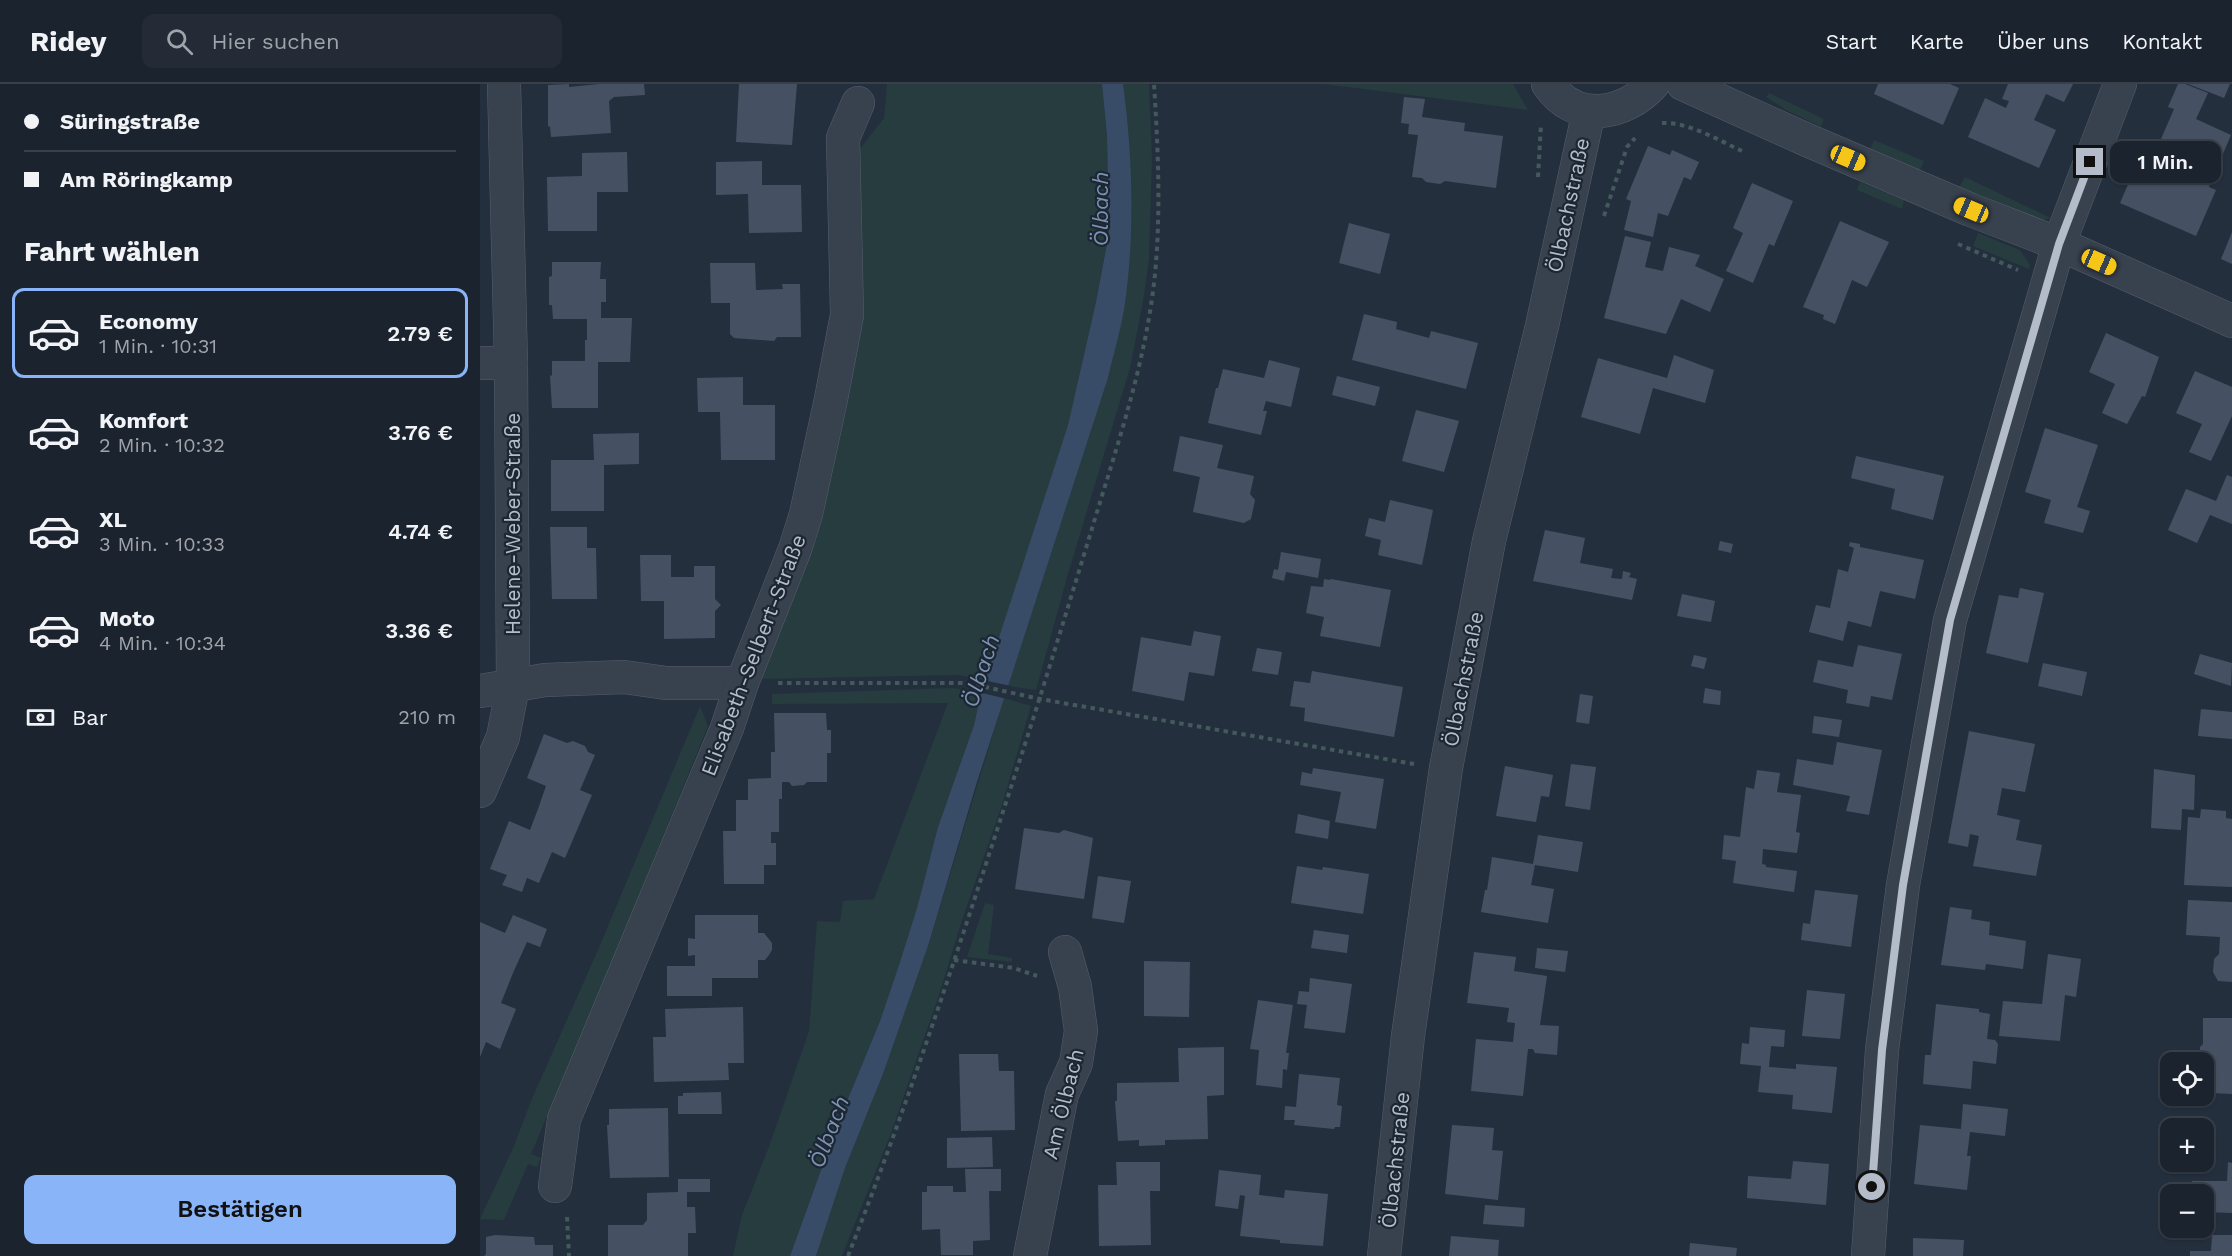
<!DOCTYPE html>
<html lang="de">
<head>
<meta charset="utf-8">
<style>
	body { margin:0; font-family:"Work Sans",sans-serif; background:#242b36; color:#f1f3f6; height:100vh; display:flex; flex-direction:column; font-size:22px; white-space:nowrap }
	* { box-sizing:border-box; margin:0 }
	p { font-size:20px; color:#a0a4aa }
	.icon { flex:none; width:33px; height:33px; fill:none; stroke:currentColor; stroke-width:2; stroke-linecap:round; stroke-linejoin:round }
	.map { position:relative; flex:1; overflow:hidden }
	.panel { display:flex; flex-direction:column; background:#1b232e; width:480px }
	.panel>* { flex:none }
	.hud { display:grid; align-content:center; height:132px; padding:0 24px; background:#1b232e }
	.fabs { position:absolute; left:1680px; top:968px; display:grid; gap:12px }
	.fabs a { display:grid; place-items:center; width:54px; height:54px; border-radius:12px; background:#1b232e; box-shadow:0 2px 4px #0004,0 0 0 2px #39404a; font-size:30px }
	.end { position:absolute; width:27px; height:27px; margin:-14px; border:8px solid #b4bcc9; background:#111; box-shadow:0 0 0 3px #111 }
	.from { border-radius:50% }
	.bubble { position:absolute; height:42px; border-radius:12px; background:#1b232e; box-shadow:0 2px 4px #0004,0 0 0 2px #39404a; font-size:20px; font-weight:600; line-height:42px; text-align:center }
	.car { position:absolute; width:18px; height:36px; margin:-18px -9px; border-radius:8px; box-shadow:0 0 4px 2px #0007; background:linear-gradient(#f5c518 24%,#345 0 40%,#f5c518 0 76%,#345 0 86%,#f5c518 0) }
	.hud b { display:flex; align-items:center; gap:21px; height:57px; font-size:22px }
	.hud b+b { border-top:2px solid #39404a }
	.hud i { width:15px; height:15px; background:#f1f3f6 }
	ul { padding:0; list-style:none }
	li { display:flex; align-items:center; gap:18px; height:90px; margin:0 12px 9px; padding:0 12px; border:3px solid transparent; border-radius:12px }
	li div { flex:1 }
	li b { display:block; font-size:22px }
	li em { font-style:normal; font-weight:600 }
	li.selected { border-color:#8ab4f8 }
	li>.icon { width:54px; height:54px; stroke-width:1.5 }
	h2 { padding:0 24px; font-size:27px; line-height:72px }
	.pay { display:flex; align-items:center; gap:15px; height:66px; padding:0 24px; font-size:22px }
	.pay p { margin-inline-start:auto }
	.button { display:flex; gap:12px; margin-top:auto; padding:12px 24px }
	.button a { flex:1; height:69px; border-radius:12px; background:#8ab4f8; color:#111; font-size:24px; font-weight:600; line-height:69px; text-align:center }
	header { display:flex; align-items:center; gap:36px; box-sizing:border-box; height:84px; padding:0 30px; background:#1b232e; border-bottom:2px solid #39404a }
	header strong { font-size:28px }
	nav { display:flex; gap:33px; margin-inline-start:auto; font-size:21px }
	.search { width:420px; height:54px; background:#242b36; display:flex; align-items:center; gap:15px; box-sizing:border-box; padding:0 21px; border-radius:12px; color:#a0a4aa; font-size:22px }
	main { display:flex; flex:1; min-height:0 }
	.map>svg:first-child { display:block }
	.green { fill:#263c3f }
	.water { fill:#394c67 }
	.pier { fill:#242f3e }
	.building { fill:#455162 }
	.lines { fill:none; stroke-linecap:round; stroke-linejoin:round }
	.minor-casing { stroke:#565f6c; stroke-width:34 }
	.tertiary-casing { stroke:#565f6c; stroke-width:34 }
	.path { stroke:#44595c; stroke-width:4; stroke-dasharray:4.5 4.5; stroke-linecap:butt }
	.minor { stroke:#38414e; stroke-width:33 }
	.tertiary { stroke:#38414e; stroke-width:33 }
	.route { stroke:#b4bcc9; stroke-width:8 }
	.labels { text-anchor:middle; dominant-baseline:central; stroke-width:4.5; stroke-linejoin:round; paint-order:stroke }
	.street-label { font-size:21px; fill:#b4bcc9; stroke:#1d2633 }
	.water-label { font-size:22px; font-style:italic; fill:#7c92b1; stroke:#1d2633 }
</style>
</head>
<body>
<header>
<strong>Ridey</strong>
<div class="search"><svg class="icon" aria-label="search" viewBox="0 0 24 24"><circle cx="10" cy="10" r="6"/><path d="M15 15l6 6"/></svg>Hier suchen</div>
<nav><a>Start</a><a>Karte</a><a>Über uns</a><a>Kontakt</a></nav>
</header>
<main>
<section class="panel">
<div class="hud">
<b><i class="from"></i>Süringstraße</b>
<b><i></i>Am Röringkamp</b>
</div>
<h2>Fahrt wählen</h2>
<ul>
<li class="selected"><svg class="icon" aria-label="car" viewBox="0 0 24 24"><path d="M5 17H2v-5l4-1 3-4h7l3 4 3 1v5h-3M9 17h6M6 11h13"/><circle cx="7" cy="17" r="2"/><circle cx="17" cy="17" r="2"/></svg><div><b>Economy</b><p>1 Min. · 10:31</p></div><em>2.79 €</em></li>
<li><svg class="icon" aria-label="car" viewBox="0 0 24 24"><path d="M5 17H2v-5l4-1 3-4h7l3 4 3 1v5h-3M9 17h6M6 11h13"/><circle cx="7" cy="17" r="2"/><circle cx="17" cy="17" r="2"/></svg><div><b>Komfort</b><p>2 Min. · 10:32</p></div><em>3.76 €</em></li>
<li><svg class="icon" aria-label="car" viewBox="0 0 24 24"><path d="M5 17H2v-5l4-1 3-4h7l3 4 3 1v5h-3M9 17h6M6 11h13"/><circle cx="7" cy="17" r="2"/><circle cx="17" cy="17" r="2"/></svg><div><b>XL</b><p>3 Min. · 10:33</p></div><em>4.74 €</em></li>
<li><svg class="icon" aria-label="car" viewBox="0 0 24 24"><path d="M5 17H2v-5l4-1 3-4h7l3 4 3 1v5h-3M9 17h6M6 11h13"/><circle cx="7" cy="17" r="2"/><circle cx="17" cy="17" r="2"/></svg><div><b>Moto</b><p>4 Min. · 10:34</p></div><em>3.36 €</em></li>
</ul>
<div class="pay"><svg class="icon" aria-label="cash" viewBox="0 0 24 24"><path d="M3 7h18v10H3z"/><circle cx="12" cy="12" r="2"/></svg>Bar<p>210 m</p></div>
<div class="button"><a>Bestätigen</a></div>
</section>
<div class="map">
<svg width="1752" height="1172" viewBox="0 0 1752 1172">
	<rect width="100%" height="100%" fill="#242f3e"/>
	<!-- green -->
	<g class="green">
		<polygon points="407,0 622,0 627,52 629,149 616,218 588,341 506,596 478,591 277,595 331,451 375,71 404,34"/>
		<polygon points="643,0 669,0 672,74 669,174 664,212 650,284 588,490 556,606 528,602 628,294 644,228"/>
		<polygon points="844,0 1033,0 1048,26"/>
		<polygon points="1289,9 1344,35 1341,43 1306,26 1286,13"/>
		<polygon points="1394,56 1444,77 1439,89 1389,68"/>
		<polygon points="1485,93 1571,134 1556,138 1478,105"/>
		<polygon points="1380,98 1424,116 1422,125 1377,106"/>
		<polygon points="1498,149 1540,166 1550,181 1549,185 1493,162"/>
		<polygon points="474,604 501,609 494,641 458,743 437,824 419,881 400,937 358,1039 310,1172 253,1172 262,1131 290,1060 329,947 337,837 360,838 363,817 394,815 468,619 292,620 292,610"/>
		<polygon points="524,614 551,622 522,721 483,833 459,911 411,1049 362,1172 336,1172 365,1084 403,990 448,862"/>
		<polygon points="220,622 228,642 131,881 51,1070 61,1074 57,1083 48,1080 24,1136 0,1135 34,1062 51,1017 118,866"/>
		<polygon points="505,819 514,821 508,870 532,874 532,878 487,873"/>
	</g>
	<!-- water -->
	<path class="water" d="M622,0H643C653,75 655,152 644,226C640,249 633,272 628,294L496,701L448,862L403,990L365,1084L336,1172H310L358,1039L400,937L419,881L437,824L458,743L494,641L501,609L588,341L616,218L629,149L627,52Z"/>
	<!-- pier -->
	<polygon class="pier" points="503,596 531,602 527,615 498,608"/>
	<!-- building -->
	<g class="building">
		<polygon points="89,0 89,3 119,0 164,0 165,11 134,13 129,17 131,49 71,53 70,42 68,43 68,1"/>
		<polygon points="259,0 317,0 312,61 256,58"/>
		<polygon points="1398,0 1470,0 1479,4 1463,41 1394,10"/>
		<polygon points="1528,0 1593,0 1584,18 1566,10 1554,36 1576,46 1559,84 1488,53 1505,14 1526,24 1529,17 1522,15"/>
		<polygon points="1698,0 1705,0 1728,9 1716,35 1751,51 1729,103 1736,106 1716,152 1640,119 1660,73 1671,78 1694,25 1688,23"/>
		<polygon points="1708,0 1750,0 1744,14"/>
		<polygon points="924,13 945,15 942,33 985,39 984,47 1023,52 1016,104 965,97 960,100 946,98 942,94 932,93 938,51 928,50 929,40 921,39"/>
		<polygon points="1168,62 1190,71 1192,66 1219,78 1211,96 1204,93 1188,132 1178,129 1173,153 1144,146 1151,117 1146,115"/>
		<polygon points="147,68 148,108 117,108 117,147 68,147 67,93 102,92 102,69"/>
		<polygon points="282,77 282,101 321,101 322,148 269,149 268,110 236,111 236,78"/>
		<polygon points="1272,99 1313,117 1294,162 1289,160 1273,199 1246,187 1263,149 1253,144"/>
		<polygon points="1360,137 1409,158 1387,203 1372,196 1355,240 1343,235 1344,231 1323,223"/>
		<polygon points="869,139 910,150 900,190 859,179"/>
		<polygon points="1752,148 1752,180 1741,175"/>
		<polygon points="1145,152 1171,158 1165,183 1183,187 1189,163 1220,171 1215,182 1244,195 1230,228 1201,215 1186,250 1124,234"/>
		<polygon points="72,178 121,178 120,195 126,195 126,218 121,218 121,234 152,234 150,278 118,278 118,324 72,324 70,291 72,292 72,277 105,277 105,256 107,256 107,235 73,235 72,221 69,221 69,193 72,192"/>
		<polygon points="230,179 275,179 276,206 303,205 302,200 320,200 321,253 297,253 294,257 254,254 250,250 250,219 231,219"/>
		<polygon points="884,230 917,238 916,245 949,254 951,247 998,259 986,305 872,276"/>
		<polygon points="1626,249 1679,273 1665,313 1662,312 1647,340 1622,329 1635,300 1609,288"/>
		<polygon points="1194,271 1234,286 1225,319 1173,304 1160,350 1101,333 1118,274 1187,294"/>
		<polygon points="789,276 820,284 811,323 786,317 783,327 787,327 781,351 728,339 736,304 738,304 743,285 784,294"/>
		<polygon points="1715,287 1752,303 1752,332 1731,377 1709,368 1722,340 1696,329"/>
		<polygon points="857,292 900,303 895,322 852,311"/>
		<polygon points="263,293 263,321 295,321 295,376 241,376 240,328 218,328 217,294"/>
		<polygon points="936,326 979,337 964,388 922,377"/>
		<polygon points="1565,344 1618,361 1597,423 1610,427 1603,449 1564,439 1571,416 1545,408"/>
		<polygon points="159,349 159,380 124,381 124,427 71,427 71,376 114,376 113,350"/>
		<polygon points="700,352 743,361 737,384 774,392 770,410 775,416 771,435 764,439 713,428 720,393 693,387"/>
		<polygon points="1376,372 1464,392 1453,436 1411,425 1415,405 1371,394"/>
		<polygon points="1747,391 1752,393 1752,440 1730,431 1717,459 1688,446 1706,405 1736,417"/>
		<polygon points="910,416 953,426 942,481 898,471 901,456 885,452 889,434 905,438"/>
		<polygon points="70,443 107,443 107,464 116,464 117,515 72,515"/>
		<polygon points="1065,446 1105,454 1100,479 1133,485 1131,494 1142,495 1143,487 1151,489 1149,493 1157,495 1152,516 1053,497"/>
		<polygon points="1240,457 1253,460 1251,469 1238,466"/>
		<polygon points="1370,458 1380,460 1380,463 1444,476 1435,515 1400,507 1391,543 1368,537 1363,557 1329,548 1336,521 1350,524 1358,485 1368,488 1374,464 1369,462"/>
		<polygon points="801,468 841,475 838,494 806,488 804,497 792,494 794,485 798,486"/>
		<polygon points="160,471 191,471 191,493 214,493 214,482 235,482 235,515 241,521 235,527 235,554 184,555 184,517 161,517"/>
		<polygon points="844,495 850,496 851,495 911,506 900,563 840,552 844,533 826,529 831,502 843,503"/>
		<polygon points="1540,504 1564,509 1548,579 1506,569 1519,511 1538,514"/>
		<polygon points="1202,510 1235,517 1231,538 1197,532"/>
		<polygon points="714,547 741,552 734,592 709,588 704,617 652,607 661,553 711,562"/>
		<polygon points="1378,561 1422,570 1412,616 1391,612 1389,623 1366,619 1368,606 1333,598 1338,576 1373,583"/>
		<polygon points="777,564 802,568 798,591 772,587"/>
		<polygon points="1720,570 1752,579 1751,602 1714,590"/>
		<polygon points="1214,571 1227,574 1224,585 1211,582"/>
		<polygon points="1563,579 1607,588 1602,612 1558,602"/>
		<polygon points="832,587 923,603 914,653 824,637 825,624 810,622 814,597 830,599"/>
		<polygon points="1225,604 1241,607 1240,621 1223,619"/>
		<polygon points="1100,610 1113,612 1109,640 1096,638"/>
		<polygon points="1721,625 1752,628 1752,655 1718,652"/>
		<polygon points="294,629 346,629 347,646 351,646 351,669 347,669 347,698 327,698 324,701 312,702 309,698 302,698 302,715 299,715 299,748 291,748 291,759 296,759 296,781 284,781 284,800 244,800 243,747 256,747 256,716 268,716 268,695 291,694 291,668 295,668"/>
		<polygon points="1334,632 1362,636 1359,653 1332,649"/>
		<polygon points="1489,647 1555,660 1545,708 1522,704 1517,731 1540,736 1536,756 1562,761 1556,792 1493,782 1499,752 1490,750 1488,763 1468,759"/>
		<polygon points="64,650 87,659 93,657 105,662 108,668 115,671 100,706 112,711 85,774 72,768 59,799 47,794 42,808 22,801 27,791 10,785 29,737 50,746 58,725 66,702 47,694"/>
		<polygon points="1357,658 1402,666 1389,731 1366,727 1370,712 1313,701 1317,675 1353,681"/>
		<polygon points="1091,680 1116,683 1110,726 1085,722"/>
		<polygon points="1025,682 1073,691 1069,713 1061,712 1056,738 1016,732"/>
		<polygon points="833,684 904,695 896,745 855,738 861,708 820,701 822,688 832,690"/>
		<polygon points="1674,685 1715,691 1714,726 1702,725 1701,746 1671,744"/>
		<polygon points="1277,686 1300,689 1297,708 1321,711 1316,748 1320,749 1317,769 1283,765 1282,780 1286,781 1286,783 1317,787 1314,808 1253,799 1256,777 1242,775 1244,751 1260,753 1266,703 1274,705"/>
		<polygon points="1721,725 1746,727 1746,734 1752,735 1752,803 1704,801 1708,733 1720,734"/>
		<polygon points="818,730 850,737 848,755 815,749"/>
		<polygon points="544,744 579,749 584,746 613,754 604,815 535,805"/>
		<polygon points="1058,751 1103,758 1098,788 1055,781 1051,801 1074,805 1068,839 1001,828 1005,806 1007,806 1012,773 1053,780"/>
		<polygon points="817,782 842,786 843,783 889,790 883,830 811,819"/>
		<polygon points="618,792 651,797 644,839 612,834"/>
		<polygon points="1335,806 1378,811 1371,863 1321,856 1323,839 1330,840"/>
		<polygon points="1708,816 1752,818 1752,898 1738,897 1733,888 1734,875 1739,870 1740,853 1706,851"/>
		<polygon points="1470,823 1492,826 1491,835 1510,838 1509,851 1546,857 1543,885 1506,880 1505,886 1461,881"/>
		<polygon points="33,831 67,845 60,863 47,858 33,889 21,919 36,925 20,965 6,958 0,973 0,838 25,849"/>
		<polygon points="215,831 278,831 278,849 284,849 292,859 292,866 289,871 285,876 278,876 278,894 232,894 232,912 187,912 187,882 215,882 215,871 208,872 208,854 215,855"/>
		<polygon points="834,846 869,851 867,869 831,864"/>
		<polygon points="1057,864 1088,867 1085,888 1055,884"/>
		<polygon points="994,868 1036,873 1034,887 1067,892 1060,941 1079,942 1077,971 1055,969 1053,965 1048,965 1043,1012 991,1007 996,955 1033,958 1035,939 1027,938 1029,924 987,919"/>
		<polygon points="1568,870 1601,875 1596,913 1585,911 1580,957 1519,952 1523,917 1562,920"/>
		<polygon points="664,877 710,878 709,933 664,932"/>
		<polygon points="830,894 872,900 865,949 824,944 827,921 817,920 819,907 829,908"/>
		<polygon points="1327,906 1365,910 1360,955 1322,952"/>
		<polygon points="778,916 813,921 806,969 809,969 807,986 803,985 802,1004 776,1001 779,966 770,965"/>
		<polygon points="1456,920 1499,925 1499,928 1510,930 1507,955 1515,956 1518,960 1516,980 1493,977 1491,1005 1443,1000 1445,971 1451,971"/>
		<polygon points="263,923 264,979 248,979 249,996 174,998 173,953 186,953 185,925"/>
		<polygon points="1723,934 1752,934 1752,1010 1731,1009 1732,989 1724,989 1724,978 1720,978 1720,963 1723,960"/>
		<polygon points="1270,943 1305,946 1304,963 1291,962 1289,983 1316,985 1316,980 1357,983 1352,1029 1312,1025 1313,1011 1278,1008 1281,982 1260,980 1262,959 1269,960"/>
		<polygon points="744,963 744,1011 727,1012 728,1055 685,1056 685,1061 659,1062 659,1056 638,1057 635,1017 637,1017 637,999 699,998 698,964"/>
		<polygon points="479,970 518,970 519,987 534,987 535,1046 481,1047"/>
		<polygon points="819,990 860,994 857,1021 862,1022 860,1043 855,1043 854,1045 814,1041 815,1036 804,1036 805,1022 816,1023"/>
		<polygon points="241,1008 242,1030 198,1030 198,1012 203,1012 203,1009"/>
		<polygon points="1483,1020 1528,1025 1525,1052 1490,1048 1487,1072 1491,1072 1487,1106 1434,1100 1440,1041 1481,1045"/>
		<polygon points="188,1024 189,1093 130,1094 127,1041 129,1041 129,1025"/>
		<polygon points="972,1041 1014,1044 1012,1066 1023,1067 1018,1116 965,1110"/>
		<polygon points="512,1053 513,1083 467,1084 467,1054"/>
		<polygon points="1313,1077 1349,1080 1346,1121 1267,1114 1268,1092 1311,1095"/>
		<polygon points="636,1078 680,1078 680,1107 670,1107 671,1161 619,1162 618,1101 637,1101"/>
		<polygon points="1748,1078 1752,1079 1752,1129 1724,1128 1724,1110 1712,1110 1712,1097 1747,1097"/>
		<polygon points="485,1085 521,1085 521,1107 509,1107 510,1156 493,1157 493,1171 461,1171 460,1145 442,1146 442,1108 447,1108 447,1102 473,1102 473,1108 486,1108"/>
		<polygon points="739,1086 781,1091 779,1111 804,1114 805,1106 848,1110 843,1162 800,1159 800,1156 760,1152 765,1112 760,1111 758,1125 735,1122"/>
		<polygon points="198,1095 230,1095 230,1108 207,1108 207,1123 215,1123 216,1149 208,1149 208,1172 128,1172 128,1141 163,1141 167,1136 167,1109 198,1108"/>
		<polygon points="1005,1121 1045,1124 1044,1143 1003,1140"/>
		<polygon points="15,1151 54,1153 55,1161 73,1161 73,1172 4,1172 6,1170 6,1153"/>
		<polygon points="1732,1151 1752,1151 1752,1172 1710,1172 1710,1167 1731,1167"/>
		<polygon points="971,1152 1019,1156 1018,1172 969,1172"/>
		<polygon points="1433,1154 1484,1156 1483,1172 1433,1172"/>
		<polygon points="1210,1159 1257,1164 1256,1172 1209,1172"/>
	</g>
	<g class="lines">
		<defs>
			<g id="minor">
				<polyline points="0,279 31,279"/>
				<polyline points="0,607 65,596 144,593 186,599 262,599"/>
				<polyline points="0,707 23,653 33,602 31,279 24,0"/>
				<polyline points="75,1102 84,1035 247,644 262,599 315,465 326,430 351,315 367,231 363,54 378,19"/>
				<polyline points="550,1172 582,1010 596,979 601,947 595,903 585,868"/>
				<polyline points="1388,1172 1402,966 1423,801 1470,536 1579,160 1640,0"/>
			</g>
			<g id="tertiary">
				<path d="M1068,0C1095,40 1144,32 1173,0"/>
				<polyline points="1203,0 1327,56 1491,126 1579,160 1752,237"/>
				<polyline points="904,1172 928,952 966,684 1009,457 1062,242 1109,27"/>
			</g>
		</defs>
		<!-- minor casing -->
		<use href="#minor" class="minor-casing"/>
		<!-- tertiary casing -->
		<use href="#tertiary" class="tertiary-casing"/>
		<!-- path -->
		<g class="path">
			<path d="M1182,39C1209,38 1238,56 1262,67"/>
			<polyline points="1058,93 1061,40"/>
			<polyline points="1124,132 1147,63 1155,54"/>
			<polyline points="1478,160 1538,186"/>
			<polyline points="298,599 487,599 560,615 934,680"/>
			<polyline points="474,876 534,884 557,892"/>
			<polyline points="87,1133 89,1172"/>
			<path d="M368,1172C429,1018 480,860 531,703C561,612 589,520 617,428C641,350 667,271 675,190C681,127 678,63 674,0"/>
		</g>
		<!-- minor -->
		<use href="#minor" class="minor"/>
		<!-- tertiary -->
		<use href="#tertiary" class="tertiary"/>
	</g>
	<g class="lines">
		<!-- route -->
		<polyline class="route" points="1392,1103 1402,966 1423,801 1470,536 1579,160 1610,78"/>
	</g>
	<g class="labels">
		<!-- street labels -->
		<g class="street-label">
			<text transform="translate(1088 121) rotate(-78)">Ölbachstraße</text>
			<text transform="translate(32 440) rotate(-90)">Helene-Weber-Straße</text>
			<text transform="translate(273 571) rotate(-69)">Elisabeth-Selbert-Straße</text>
			<text transform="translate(983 595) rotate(-79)">Ölbachstraße</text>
			<text transform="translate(583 1020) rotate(-76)">Am Ölbach</text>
			<text transform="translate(915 1076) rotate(-84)">Ölbachstraße</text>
		</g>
		<!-- water labels -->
		<g class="water-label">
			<text transform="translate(620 125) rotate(-90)">Ölbach</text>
			<text transform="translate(501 587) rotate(-72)">Ölbach</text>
			<text transform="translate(349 1048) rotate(-69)">Ölbach</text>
		</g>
	</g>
</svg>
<div class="fabs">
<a><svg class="icon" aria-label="locate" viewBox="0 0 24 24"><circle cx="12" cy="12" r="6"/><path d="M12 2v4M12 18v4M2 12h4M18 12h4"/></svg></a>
<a>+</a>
<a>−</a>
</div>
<i class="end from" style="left:1392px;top:1103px"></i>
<i class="end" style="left:1610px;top:78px"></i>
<div class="bubble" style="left:1630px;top:57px;width:111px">1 Min.</div>
<i class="car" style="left:1368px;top:74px;rotate:113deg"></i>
<i class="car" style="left:1491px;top:126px;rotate:293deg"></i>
<i class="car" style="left:1619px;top:178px;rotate:114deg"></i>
</div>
</main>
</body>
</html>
